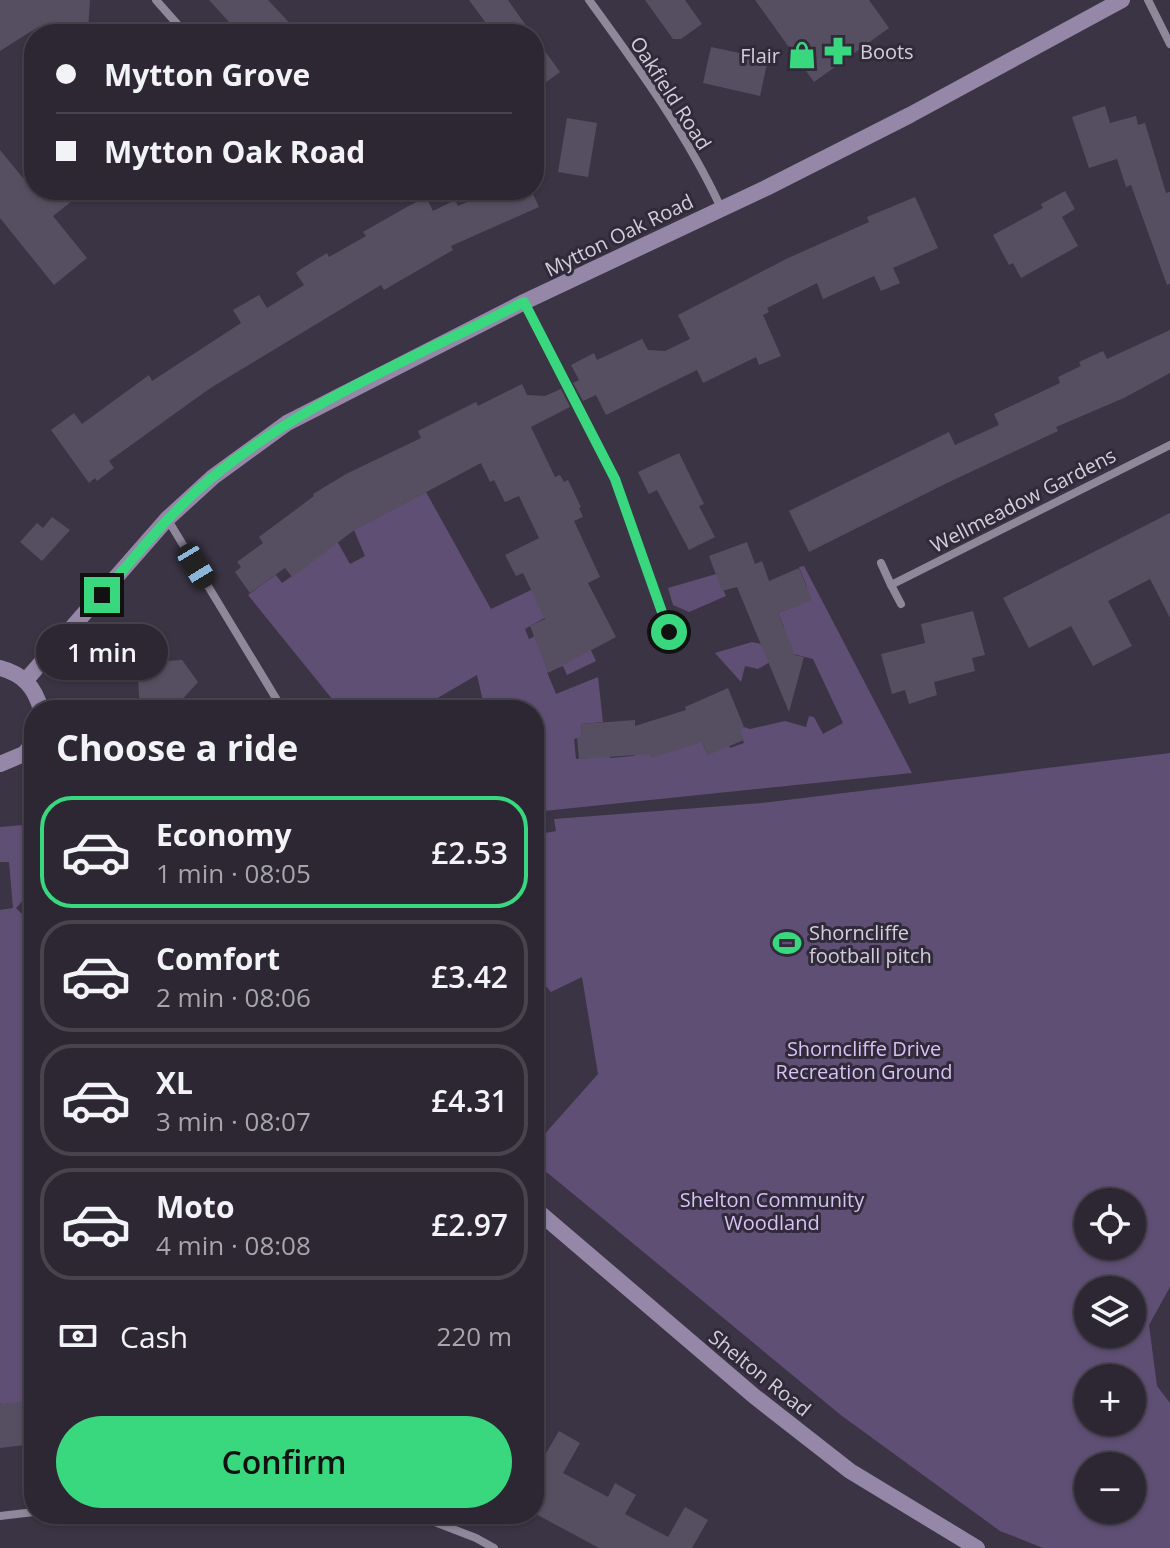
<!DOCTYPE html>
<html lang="en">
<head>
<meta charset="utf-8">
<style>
	body { margin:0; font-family:"Open Sans",sans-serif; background:#342f3b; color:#f1f3f6; height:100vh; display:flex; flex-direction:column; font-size:30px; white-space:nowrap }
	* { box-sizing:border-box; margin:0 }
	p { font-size:26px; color:#a6a5ac }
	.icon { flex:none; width:44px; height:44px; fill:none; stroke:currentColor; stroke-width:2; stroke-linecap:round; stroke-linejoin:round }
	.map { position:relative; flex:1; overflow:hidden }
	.panel { position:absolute; left:24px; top:700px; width:520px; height:824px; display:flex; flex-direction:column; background:#2c2733; border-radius:32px; box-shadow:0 2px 6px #0004,0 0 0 2px #48444e }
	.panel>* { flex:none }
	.hud { position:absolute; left:24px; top:24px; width:520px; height:176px; border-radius:32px; box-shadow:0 2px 6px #0004,0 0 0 2px #48444e; display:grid; align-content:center; height:176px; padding:0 32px; background:#2c2733 }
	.buttons { position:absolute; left:1074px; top:1188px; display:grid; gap:16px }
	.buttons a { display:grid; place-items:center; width:72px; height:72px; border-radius:50%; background:#2c2733; box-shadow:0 2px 6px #0004,0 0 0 2px #48444e; font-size:40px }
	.end { position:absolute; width:36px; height:36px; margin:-18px; border:10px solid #39d87f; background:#111; box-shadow:0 0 0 4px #111 }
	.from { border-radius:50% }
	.bubble { position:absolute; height:56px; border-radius:28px; background:#2c2733; box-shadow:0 2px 6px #0004,0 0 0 2px #48444e; font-size:26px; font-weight:600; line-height:56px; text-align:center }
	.car { position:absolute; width:24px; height:48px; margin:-24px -12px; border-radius:10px; box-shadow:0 0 6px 2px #0007; background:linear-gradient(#222 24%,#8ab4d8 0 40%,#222 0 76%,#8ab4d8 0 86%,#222 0) }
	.hud b { display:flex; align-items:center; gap:28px; height:76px; font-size:30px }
	.hud b+b { border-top:2px solid #48444e }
	.hud i { width:20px; height:20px; background:#f1f3f6 }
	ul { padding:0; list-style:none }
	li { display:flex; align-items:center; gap:24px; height:112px; margin:0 16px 12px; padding:0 16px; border:4px solid #48444e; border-radius:32px }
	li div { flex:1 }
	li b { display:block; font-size:30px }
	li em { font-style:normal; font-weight:600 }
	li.current { border-color:#39d87f }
	li>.icon { width:72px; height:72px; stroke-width:1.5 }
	h2 { padding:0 32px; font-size:36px; line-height:96px }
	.pay { display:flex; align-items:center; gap:20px; height:88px; padding:0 32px; font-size:30px }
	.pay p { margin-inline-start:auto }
	.cta { display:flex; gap:16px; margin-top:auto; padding:16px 32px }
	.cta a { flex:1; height:92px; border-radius:48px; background:#39d87f; color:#111; font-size:32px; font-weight:600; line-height:92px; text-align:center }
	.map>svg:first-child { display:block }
	.green { fill:#5f4f74; fill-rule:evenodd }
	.building { fill:#564f61 }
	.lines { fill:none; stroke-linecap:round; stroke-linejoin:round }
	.minor { stroke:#8f879a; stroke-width:8 }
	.secondary { stroke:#9587a8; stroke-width:16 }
	.route { stroke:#39d87f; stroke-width:10 }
	.labels { text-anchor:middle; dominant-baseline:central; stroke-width:6; stroke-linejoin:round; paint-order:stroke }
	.poi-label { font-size:20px; fill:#d3cfda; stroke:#302a3a; text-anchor:start }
	.street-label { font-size:20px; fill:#d3cfda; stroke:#302a3a }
	.park-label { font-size:20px; fill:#d7c1f5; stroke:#302a3a }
</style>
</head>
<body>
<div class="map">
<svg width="1170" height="1548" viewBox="0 0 1170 1548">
	<rect width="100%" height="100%" fill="#3b3444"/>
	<!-- green -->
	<g class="green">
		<polygon points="426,492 491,609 531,590 557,611 525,629 529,639 549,629 589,646 596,661 567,675 563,666 547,672 556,694 598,677 603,722 581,724 582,737 574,739 576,759 589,758 589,754 610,752 610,758 633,756 696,729 708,755 725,735 730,748 744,743 739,729 744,727 750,729 785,721 806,727 809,716 814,717 823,734 843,723 813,659 774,649 770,662 758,669 745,666 741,682 715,653 752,642 765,645 784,627 778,613 798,605 793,593 807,587 799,567 804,566 912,773 534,812 534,710 485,710 477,675 417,710 341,710 248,595 274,576 276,575 282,583 309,564 329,527 350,564 365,556 354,530"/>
		<polygon points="716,574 726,596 689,612 673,605 668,588"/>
		<path d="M1170,753V1287L1149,1325L1157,1386L1170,1403V1548H1043L1000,1531L842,1416L549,1174L534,1165V1146L598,1074L582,977L551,992L534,973V835L556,831L554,819L762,803ZM1088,1202H1132V1246H1088ZM1132,1290V1334H1088V1290ZM1088,1378H1132V1422H1088ZM1088,1466H1132V1510H1088Z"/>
		<polygon points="34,824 34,889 16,908 23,915 29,909 34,914 28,925 34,930 34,1400 4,1417 0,1402 0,910 13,908 9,862 0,862 0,827"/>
	</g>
	<!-- building -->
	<g class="building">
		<polygon points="0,0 90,0 88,31 38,27 0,51"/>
		<polygon points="209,0 268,0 300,34 240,34"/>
		<polygon points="469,0 508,0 532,34 494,34"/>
		<polygon points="645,0 685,0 702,24 681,39 673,39"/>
		<polygon points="755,0 869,0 889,28 814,82"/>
		<polygon points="534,36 560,72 534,91"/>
		<polygon points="711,47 768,59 760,96 703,83"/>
		<polygon points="1105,106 1110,123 1136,116 1138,125 1145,123 1166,193 1170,192 1170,284 1167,285 1131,185 1126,187 1117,159 1089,168 1072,117"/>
		<polygon points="567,118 597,123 588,177 558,172"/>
		<polygon points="0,150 23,178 28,174 34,180 34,190 86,190 53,216 87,258 54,285 0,218"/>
		<polygon points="494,190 531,190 539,207 451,246 453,250 384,290 381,285 209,389 109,461 114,468 97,481 95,478 89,483 51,430 74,413 82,424 149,375 152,381 241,323 233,310 259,295 267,308 304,285 296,273 301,269 327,253 329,257 366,236 363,232 405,208 426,197 433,211 455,200 458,206"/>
		<polygon points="1065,191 1075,209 1062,217 1078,246 1021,278 1013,263 1009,265 993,235 1043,208 1041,204"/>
		<polygon points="915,197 938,248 893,268 900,283 881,291 874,276 823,299 817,283 767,308 769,312 763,315 781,356 759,365 756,357 703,383 697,370 606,415 596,395 583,401 573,383 579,380 571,365 594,353 597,360 642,339 648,350 665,351 690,339 678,315 786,259 869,222 867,217"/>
		<polygon points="1170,330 1170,373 1124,398 1056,427 1058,431 947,483 809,552 789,511 949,432 955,445 999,425 994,414 1060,383 1058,377 1081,366 1079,362 1103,351 1107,359"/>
		<polygon points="522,384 527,395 545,396 561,389 570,407 531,427 555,477 560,475 564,482 568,480 581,507 579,508 583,517 574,521 600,577 588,583 616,637 548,673 530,626 545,619 523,573 516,576 505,555 539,538 519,496 505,502 494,480 490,482 481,463 353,531 292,577 285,568 250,593 235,572 241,567 237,562 263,543 259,537 314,496 313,494 346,474 421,438 418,431 476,402 478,406"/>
		<polygon points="679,453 704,504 699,506 715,537 689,550 657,490 649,494 638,472"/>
		<polygon points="1170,513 1170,618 1150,579 1108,601 1132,646 1093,666 1071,626 1029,648 1003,598"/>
		<polygon points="52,517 70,530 42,561 20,542 37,523 43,528"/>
		<polygon points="747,542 755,564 762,561 769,581 799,568 812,600 778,613 795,655 804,657 789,712 737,587 722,591 709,556"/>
		<polygon points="973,611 985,655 972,658 975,671 934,682 937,695 909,704 905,690 892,694 881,654 925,643 921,624"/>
		<polygon points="182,660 198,682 180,702 180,710 140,710 137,663"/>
		<polygon points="728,688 744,727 739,729 744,740 708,755 702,742 651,758 650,754 579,759 577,738 582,737 581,724 635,720 635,726 686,710 685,707"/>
		<polygon points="34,1400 34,1444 0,1448 0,1404"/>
		<polygon points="559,1431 580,1443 563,1473 608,1497 615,1483 636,1495 625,1514 668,1537 685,1507 708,1520 692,1548 599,1548 534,1513 534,1474"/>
	</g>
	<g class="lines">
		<!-- minor -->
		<g class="minor">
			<polyline points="156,0 186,34"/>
			<path d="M589,0C637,66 687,134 721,208"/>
			<polyline points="1148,0 1170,44"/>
			<polyline points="524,302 615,479 669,632"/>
			<polyline points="168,520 283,710"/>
			<polyline points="881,563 891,585 1170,445"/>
			<polyline points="891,585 901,604"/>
			<polyline points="414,1514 476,1538 494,1548"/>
			<polyline points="0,1516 34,1512"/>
		</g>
		<!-- secondary -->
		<g class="secondary">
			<path d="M0,668C23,674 35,687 41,710"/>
			<polyline points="26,680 167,519 213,477 287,423 524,302 766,188 910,115 1122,0"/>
			<polyline points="0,764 24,754 34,742"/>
			<polyline points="534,1208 754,1396 850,1471 977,1548"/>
		</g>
	</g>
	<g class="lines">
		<!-- route -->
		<path class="route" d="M102,595C138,553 173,509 215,475C307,400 420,355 524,302L615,479L669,632"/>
	</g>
	<!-- icons -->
	<defs>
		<symbol id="pharmacy-bare" viewBox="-9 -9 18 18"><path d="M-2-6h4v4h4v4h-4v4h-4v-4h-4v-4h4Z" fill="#39d87f" stroke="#302a3a" stroke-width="2.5" paint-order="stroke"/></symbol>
		<symbol id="shop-bare" viewBox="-9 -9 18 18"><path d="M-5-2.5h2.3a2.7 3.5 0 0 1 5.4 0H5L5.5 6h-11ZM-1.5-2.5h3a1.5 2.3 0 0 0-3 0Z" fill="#39d87f" stroke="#302a3a" stroke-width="2.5" paint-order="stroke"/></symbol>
		<symbol id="stadium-bare" viewBox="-9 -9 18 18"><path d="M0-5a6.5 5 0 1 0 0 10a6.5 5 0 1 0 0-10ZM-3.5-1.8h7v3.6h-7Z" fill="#39d87f" stroke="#302a3a" stroke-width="2.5" paint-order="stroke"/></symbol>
	</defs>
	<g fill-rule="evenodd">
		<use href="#pharmacy-bare" x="818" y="31" width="40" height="40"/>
		<use href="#shop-bare" x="782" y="35" width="40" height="40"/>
		<use href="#stadium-bare" x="767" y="923" width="40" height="40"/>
	</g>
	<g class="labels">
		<!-- poi labels -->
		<g class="poi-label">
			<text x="860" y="51">Boots</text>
			<text x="780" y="55" text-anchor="end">Flair</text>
			<text x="809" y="932">Shorncliffe<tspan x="809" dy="23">football pitch</tspan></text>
		</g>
		<!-- street labels -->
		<g class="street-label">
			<text transform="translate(671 93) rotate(57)">Oakfield Road</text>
			<text transform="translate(619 235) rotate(-26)">Mytton Oak Road</text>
			<text transform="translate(1023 500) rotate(-27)">Wellmeadow Gardens</text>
			<text transform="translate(760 1373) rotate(39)">Shelton Road</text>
		</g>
		<!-- park labels -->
		<g class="park-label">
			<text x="864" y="1048">Shorncliffe Drive<tspan x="864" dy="23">Recreation Ground</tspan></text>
			<text x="772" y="1199">Shelton Community<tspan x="772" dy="23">Woodland</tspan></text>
		</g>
	</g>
</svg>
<div class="buttons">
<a><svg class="icon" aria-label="locate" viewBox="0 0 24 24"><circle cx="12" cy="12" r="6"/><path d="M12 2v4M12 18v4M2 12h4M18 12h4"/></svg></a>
<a><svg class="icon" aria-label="layers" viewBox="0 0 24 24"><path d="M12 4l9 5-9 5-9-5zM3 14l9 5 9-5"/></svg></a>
<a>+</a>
<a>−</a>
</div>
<i class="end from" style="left:669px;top:632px"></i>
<i class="end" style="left:102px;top:595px"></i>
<div class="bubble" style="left:36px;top:624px;width:132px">1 min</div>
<i class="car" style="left:196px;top:566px;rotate:149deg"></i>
<div class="hud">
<b><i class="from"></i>Mytton Grove</b>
<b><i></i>Mytton Oak Road</b>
</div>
<section class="panel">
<h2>Choose a ride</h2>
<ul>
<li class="current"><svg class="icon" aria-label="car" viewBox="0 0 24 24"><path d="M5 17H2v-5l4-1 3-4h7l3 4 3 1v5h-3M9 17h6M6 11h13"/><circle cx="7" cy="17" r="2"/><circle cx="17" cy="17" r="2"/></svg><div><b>Economy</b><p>1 min · 08:05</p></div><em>£2.53</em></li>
<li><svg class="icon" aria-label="car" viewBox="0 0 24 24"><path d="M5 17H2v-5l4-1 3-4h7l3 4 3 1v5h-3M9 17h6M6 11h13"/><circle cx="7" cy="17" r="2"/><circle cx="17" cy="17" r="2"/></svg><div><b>Comfort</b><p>2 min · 08:06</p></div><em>£3.42</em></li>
<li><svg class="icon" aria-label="car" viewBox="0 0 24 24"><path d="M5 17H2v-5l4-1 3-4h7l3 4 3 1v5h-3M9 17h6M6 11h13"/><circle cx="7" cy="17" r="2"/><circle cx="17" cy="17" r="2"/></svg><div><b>XL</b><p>3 min · 08:07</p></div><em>£4.31</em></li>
<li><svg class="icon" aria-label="car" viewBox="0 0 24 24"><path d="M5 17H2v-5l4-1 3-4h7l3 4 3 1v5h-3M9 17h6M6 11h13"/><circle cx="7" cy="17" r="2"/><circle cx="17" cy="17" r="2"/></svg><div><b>Moto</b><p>4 min · 08:08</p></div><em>£2.97</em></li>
</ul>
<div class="pay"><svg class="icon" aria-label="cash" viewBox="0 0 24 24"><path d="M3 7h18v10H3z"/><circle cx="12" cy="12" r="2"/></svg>Cash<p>220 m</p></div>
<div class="cta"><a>Confirm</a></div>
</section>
</div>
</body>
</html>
